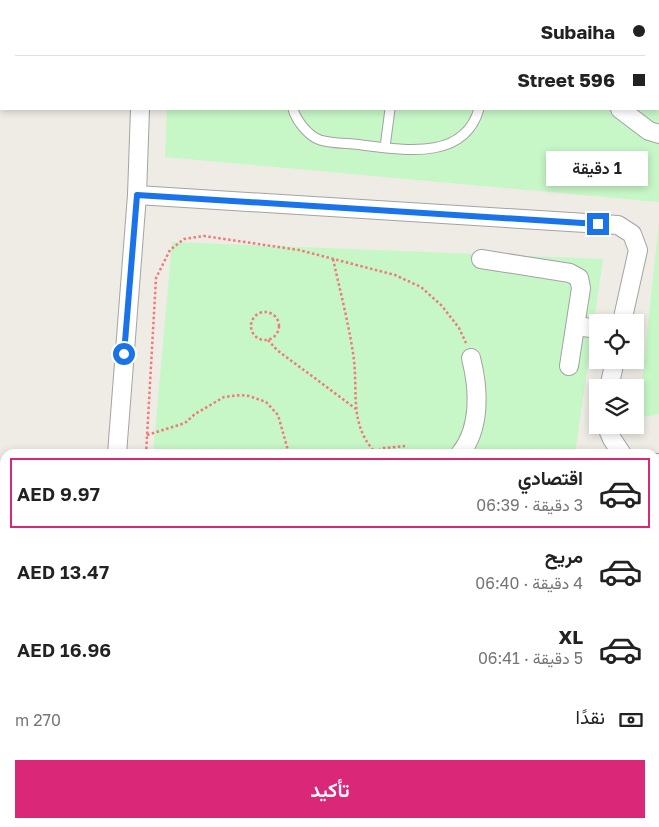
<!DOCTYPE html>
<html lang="ar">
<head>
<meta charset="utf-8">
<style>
	body { margin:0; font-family:"Golos Text",Vazirmatn,sans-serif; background:#f2f2f2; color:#222; direction:rtl; height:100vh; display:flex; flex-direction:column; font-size:19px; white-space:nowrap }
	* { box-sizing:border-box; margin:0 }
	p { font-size:16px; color:#767676 }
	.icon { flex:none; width:28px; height:28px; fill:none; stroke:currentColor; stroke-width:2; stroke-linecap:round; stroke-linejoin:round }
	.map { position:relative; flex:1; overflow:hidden; direction:ltr }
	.side { position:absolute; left:0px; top:449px; width:660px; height:379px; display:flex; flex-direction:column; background:#fff; border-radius:15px 15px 0 0; box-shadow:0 2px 8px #0003; direction:rtl }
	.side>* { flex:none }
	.banner { position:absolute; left:0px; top:0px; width:660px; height:110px; box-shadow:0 2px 8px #0003; direction:rtl; display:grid; align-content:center; height:110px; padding:0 15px; background:#fff }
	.fabs { position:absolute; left:589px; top:314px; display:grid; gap:10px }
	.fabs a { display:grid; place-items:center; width:55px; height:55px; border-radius:0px; background:#fff; box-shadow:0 2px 8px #0003; font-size:25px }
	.end { position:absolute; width:22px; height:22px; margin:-11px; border:6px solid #1a73e8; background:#fff; box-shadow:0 0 0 2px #fff }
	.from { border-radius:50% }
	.bubble { position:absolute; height:35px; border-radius:0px; background:#fff; box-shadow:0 2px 8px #0003; font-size:16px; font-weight:600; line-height:35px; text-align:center; direction:rtl }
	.banner b { display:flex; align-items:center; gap:18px; height:48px; font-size:19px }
	.banner b+b { border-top:1px solid #e0e0e0 }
	.banner i { width:12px; height:12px; background:#222 }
	ul { padding:9px 0 0; list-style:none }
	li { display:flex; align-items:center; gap:15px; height:70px; margin:0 10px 8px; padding:0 5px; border:2px solid transparent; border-radius:0px }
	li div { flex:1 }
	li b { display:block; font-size:19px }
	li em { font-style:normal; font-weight:600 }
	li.selected { border-color:#db2777 }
	li>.icon { width:45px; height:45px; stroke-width:1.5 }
	.pay { display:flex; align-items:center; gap:12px; height:55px; padding:0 15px; font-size:19px }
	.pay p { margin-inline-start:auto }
	.cta { display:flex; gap:10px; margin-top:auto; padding:10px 15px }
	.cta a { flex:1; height:58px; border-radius:0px; background:#db2777; color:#fff; font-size:20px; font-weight:600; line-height:58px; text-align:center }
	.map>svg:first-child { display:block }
	.park { fill:#c7f6c7 }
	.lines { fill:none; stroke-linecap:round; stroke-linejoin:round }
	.lane-casing { stroke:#a3a3a3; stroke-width:11 }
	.street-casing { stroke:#a3a3a3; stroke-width:20 }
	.secondary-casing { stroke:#6d700d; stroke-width:28 }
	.path { stroke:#f07a77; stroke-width:2.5; stroke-dasharray:2.5 2.5; stroke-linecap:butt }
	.lane { stroke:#fff; stroke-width:9 }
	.street { stroke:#fff; stroke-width:18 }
	.secondary { stroke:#f5f4bf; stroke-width:25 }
	.route { stroke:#1a73e8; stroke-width:6 }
</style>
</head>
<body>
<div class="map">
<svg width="659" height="827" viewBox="0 0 659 827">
	<rect width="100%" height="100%" fill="#efece6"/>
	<!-- park -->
	<g class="park">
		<polygon points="172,0 659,0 659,202 165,157 167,109 659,109 659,1"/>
		<polygon points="659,221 659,414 638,418"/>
		<polygon points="172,242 603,259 575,454 153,454"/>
		<polygon points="122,822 522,823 522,827 121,827"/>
	</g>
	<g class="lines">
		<defs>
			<g id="lane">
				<polyline points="473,0 474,1"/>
				<path d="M293,109C296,120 308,136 320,140C333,144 349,143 362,145C404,150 464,161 479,109"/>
				<polyline points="385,147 390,109"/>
			</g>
			<g id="street">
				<polyline points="552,0 552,1"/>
				<polyline points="145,1 145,0"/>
				<polyline points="620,109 649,131 659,134"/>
				<polyline points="137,195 618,225 632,234 638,250 622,322"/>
				<polyline points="481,259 570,273 579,278 581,288 569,366"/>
				<polyline points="576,326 598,329"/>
				<polyline points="609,388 615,360"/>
				<polyline points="606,425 612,439 622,454"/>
				<polyline points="117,454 137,195 140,109"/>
				<path d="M460,454C481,428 479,389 471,358"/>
				<polyline points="655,463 659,463"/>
				<polyline points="87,827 88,822"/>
				<polyline points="145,827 151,824 218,827"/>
				<polyline points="479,827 479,822"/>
			</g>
			<g id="secondary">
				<polyline points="655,483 659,479"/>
				<polyline points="655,552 659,543"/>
				<polyline points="574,827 575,822"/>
				<polyline points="612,827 612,822"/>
			</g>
		</defs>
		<!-- lane casing -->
		<use href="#lane" class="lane-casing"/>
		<!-- street casing -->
		<use href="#street" class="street-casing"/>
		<!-- secondary casing -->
		<use href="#secondary" class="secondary-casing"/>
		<!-- path -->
		<g class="path">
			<path d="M333,259C340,290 348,321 353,353C359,389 348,422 374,451"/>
			<circle cx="265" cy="326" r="14"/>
			<polyline points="268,340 277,350 356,409"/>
			<polyline points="147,435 185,423 195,414 224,397 241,395 249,396 266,402 278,415 289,454"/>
			<polyline points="146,454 156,278 170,250 184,239 204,236 299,250 395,275 421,287 442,306 459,328 466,343"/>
			<polyline points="369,454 384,448 405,446"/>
		</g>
		<!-- lane -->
		<use href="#lane" class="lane"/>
		<!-- street -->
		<use href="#street" class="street"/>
		<!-- secondary -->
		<use href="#secondary" class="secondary"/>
	</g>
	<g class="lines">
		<!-- route -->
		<polyline class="route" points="124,354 137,195 598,224"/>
	</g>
</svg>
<div class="fabs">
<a><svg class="icon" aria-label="locate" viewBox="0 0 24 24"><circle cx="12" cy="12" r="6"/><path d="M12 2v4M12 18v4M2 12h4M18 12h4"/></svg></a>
<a><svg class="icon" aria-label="layers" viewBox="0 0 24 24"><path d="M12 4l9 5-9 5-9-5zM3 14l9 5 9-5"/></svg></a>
</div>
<i class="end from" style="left:124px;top:354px"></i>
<i class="end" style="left:598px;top:224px"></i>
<div class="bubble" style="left:546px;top:151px;width:102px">1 دقيقة</div>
<div class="banner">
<b><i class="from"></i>Subaiha</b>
<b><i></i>Street 596</b>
</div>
<section class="side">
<ul>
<li class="selected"><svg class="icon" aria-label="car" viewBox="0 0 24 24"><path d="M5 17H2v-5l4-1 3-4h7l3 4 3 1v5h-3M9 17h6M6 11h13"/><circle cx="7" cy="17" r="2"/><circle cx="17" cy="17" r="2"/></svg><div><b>اقتصادي</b><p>3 دقيقة · 06:39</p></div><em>AED 9.97</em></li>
<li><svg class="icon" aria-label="car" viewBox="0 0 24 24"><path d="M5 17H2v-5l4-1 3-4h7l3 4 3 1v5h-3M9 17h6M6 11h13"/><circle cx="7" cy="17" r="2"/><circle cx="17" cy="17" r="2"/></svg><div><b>مريح</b><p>4 دقيقة · 06:40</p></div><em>AED 13.47</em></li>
<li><svg class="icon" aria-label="car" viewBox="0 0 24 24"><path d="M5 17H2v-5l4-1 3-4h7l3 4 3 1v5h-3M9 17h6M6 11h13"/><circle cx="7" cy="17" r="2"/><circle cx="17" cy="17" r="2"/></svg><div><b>XL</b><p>5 دقيقة · 06:41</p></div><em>AED 16.96</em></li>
</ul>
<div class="pay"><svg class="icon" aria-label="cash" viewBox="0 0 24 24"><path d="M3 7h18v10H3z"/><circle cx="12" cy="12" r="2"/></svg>نقدًا<p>270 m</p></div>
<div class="cta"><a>تأكيد</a></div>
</section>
</div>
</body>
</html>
